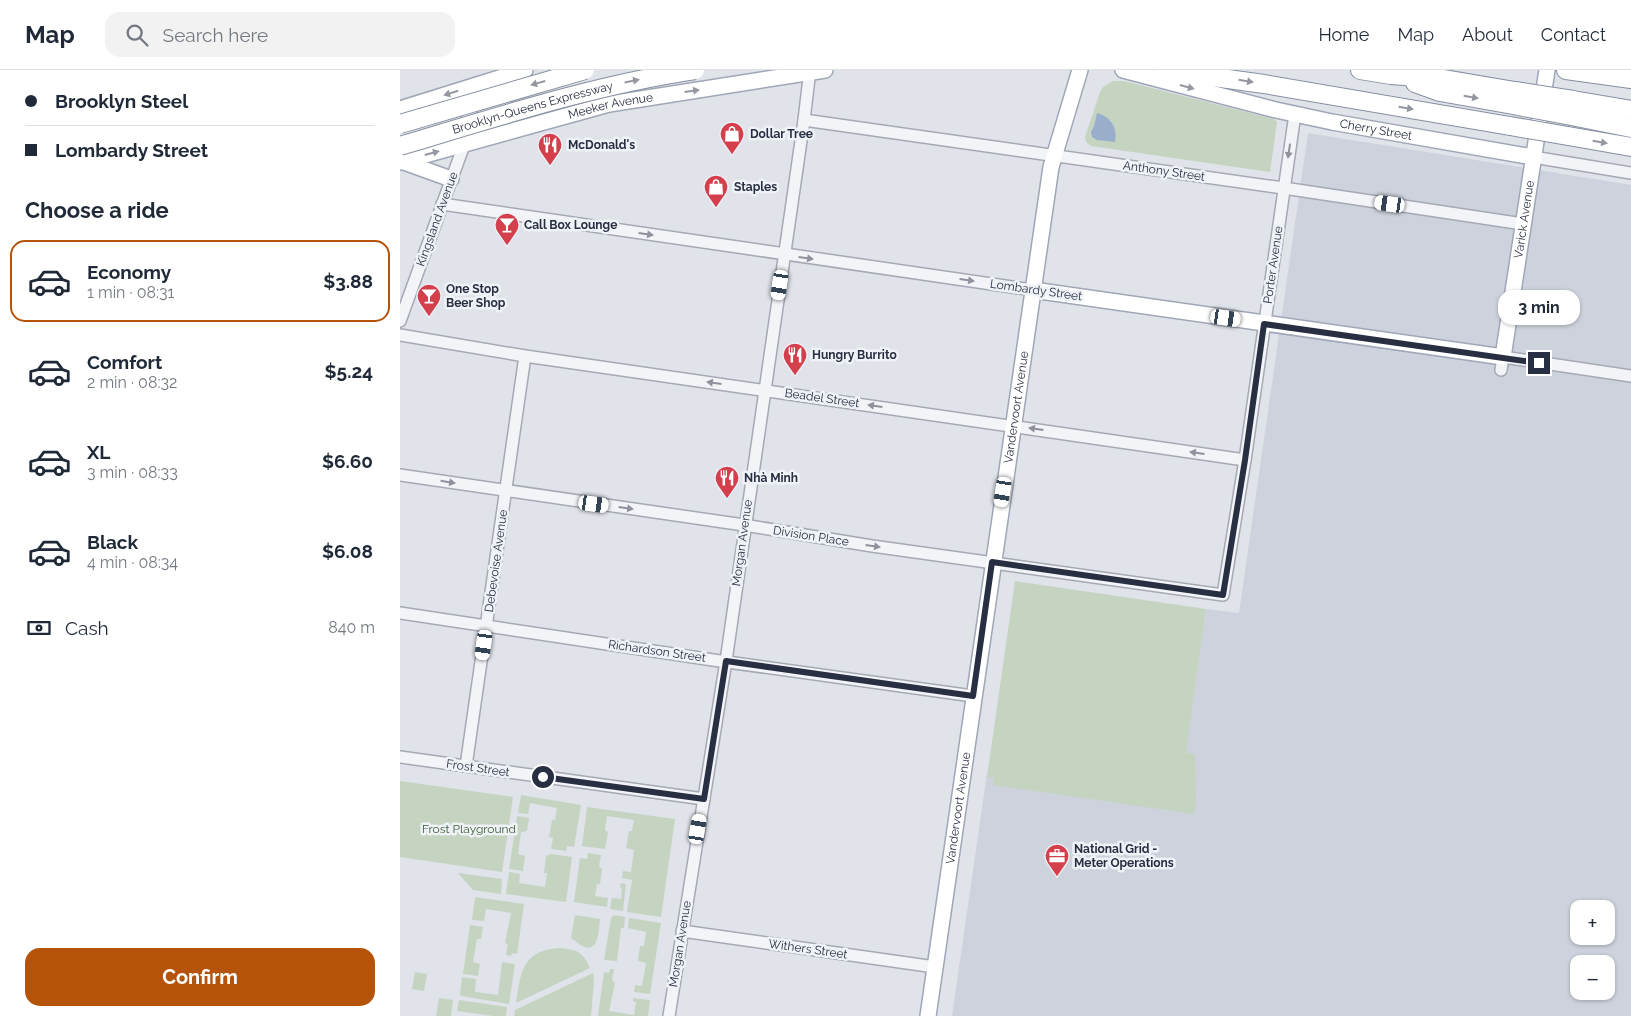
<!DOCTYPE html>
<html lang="en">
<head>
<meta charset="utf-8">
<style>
	body { margin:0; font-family:Raleway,sans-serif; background:#f2f2f3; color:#1f2937; height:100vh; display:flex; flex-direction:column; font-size:19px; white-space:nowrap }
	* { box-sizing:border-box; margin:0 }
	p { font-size:16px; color:#747a83 }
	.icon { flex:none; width:28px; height:28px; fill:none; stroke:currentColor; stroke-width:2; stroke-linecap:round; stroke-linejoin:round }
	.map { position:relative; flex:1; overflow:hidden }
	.side { display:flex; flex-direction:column; background:#fff; width:400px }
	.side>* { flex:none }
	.hud { display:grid; align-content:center; height:110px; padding:0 25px; background:#fff }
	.buttons { position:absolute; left:1170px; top:830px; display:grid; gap:10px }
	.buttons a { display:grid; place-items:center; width:45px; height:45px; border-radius:10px; background:#fff; box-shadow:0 1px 4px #0004; font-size:25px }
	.end { position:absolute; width:22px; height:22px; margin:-11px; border:6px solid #282f42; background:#fff; box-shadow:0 0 0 2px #fff }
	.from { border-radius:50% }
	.bubble { position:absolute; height:35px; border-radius:15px; background:#fff; box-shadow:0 1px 4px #0004; font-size:16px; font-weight:700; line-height:35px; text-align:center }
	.car { position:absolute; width:15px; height:30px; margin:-15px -8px; border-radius:6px; box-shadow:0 0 4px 1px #0007; background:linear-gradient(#fff 24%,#345 0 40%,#fff 0 76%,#345 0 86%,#fff 0) }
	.hud b { display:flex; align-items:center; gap:18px; height:48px; font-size:19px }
	.hud b+b { border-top:1px solid #e0e1e3 }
	.hud i { width:12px; height:12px; background:#1f2937 }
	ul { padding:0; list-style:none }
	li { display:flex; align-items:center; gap:15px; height:82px; margin:0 10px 8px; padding:0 15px; border:2px solid transparent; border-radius:15px }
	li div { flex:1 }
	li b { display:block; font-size:19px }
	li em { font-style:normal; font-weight:700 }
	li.selected { border-color:#b45309 }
	li>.icon { width:45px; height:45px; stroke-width:1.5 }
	h2 { padding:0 25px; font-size:22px; line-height:60px }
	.pay { display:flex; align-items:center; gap:12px; height:55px; padding:0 25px; font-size:19px }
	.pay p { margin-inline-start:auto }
	.button { display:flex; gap:10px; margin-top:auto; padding:10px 25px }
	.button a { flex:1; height:58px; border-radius:15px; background:#b45309; color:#fff; font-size:20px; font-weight:700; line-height:58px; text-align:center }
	header { display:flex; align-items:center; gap:30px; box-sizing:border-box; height:70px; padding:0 25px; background:#fff; border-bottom:1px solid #e0e1e3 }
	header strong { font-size:24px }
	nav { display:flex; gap:28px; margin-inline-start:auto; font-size:18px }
	.search { width:350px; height:45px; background:#f2f2f3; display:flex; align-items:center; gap:12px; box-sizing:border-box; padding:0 18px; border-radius:15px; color:#747a83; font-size:19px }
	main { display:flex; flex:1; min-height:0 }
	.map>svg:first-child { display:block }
	.built { fill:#ced2dc; fill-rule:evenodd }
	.green { fill:#c4d4c1 }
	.water { fill:#99aecb }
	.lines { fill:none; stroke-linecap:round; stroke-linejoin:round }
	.minor-casing { stroke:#a5a9b4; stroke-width:14 }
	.major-casing { stroke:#9fa6b6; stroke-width:18 }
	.highway-casing { stroke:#868fa1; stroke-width:20 }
	.minor { stroke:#f3f4f8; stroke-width:11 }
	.major { stroke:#fff; stroke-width:15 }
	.highway { stroke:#fff; stroke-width:18 }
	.highway-bridge-casing { stroke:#868fa1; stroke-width:20; stroke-linecap:butt }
	.highway-bridge { stroke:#fff; stroke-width:18 }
	.oneway { fill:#9497a0 }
	.oneway2 { fill:#8e929d }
	.route { stroke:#282f42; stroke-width:6 }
	.labels { text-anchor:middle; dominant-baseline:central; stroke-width:5; stroke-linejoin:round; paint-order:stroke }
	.street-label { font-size:12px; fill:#282f42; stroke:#eff2f7 }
	.poi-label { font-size:12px; font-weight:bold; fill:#282f42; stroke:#eff2f7; text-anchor:start }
	.park-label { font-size:12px; fill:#3a5e34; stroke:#eff2f7 }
</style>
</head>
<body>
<header>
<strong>Map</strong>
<div class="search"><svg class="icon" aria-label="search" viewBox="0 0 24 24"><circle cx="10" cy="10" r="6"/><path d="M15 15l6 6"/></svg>Search here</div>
<nav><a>Home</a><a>Map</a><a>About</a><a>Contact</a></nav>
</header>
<main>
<section class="side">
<div class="hud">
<b><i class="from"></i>Brooklyn Steel</b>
<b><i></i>Lombardy Street</b>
</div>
<h2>Choose a ride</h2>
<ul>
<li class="selected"><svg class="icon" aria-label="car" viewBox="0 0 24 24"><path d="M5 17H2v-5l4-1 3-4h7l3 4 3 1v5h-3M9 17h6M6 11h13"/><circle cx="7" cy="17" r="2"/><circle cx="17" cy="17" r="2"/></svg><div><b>Economy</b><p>1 min · 08:31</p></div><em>$3.88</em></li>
<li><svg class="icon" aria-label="car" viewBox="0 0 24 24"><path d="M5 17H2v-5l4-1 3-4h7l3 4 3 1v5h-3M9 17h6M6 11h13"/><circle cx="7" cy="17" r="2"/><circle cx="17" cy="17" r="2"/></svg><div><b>Comfort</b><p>2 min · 08:32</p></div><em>$5.24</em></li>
<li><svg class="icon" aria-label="car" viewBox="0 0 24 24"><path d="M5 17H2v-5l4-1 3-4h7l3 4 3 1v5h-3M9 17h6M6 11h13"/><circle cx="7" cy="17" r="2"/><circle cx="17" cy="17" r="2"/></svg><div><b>XL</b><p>3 min · 08:33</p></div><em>$6.60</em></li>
<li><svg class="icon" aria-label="car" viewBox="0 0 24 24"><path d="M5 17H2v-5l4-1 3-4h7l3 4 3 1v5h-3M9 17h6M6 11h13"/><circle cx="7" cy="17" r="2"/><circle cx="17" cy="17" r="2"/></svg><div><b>Black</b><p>4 min · 08:34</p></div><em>$6.08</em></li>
</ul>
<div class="pay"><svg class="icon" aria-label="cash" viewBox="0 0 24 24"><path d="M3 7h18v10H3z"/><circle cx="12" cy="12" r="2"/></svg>Cash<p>840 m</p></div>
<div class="button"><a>Confirm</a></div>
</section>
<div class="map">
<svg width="1231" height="946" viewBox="0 0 1231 946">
	<rect width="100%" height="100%" fill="#e0e3ea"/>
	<!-- built -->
	<path class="built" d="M908,63L1231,115V946H552L587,703L779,730L806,539L839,543ZM1179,839H1206V866H1179ZM1179,894H1206V921H1179Z"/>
	<!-- green -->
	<g class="green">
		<polygon points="713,11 724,11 874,49 877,52 870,102 691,76 686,72 685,67 700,22 703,17"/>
		<polygon points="615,511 806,539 786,683 795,684 796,733 794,744 593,715 594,708 587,707"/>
		<polygon points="0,711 113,727 102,802 0,787"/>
		<polygon points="121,725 181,735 174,777 167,776 166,781 151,779 153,768 149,767 152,750 155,750 157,738 130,733 128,744 118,743"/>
		<polygon points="187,737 275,749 261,847 227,842 232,810 222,808 223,801 231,802 234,780 226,778 229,761 232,761 234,750 207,746 205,760 208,762 205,779 182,776"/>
		<polygon points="117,746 129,748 127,761 121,762 118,784 125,786 123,801 109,799"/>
		<polygon points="188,783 201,785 199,796 202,799 200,814 197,814 195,826 208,828 207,837 174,832 180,788 187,789"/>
		<polygon points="151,784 172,787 166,832 106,824 109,802 120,804 119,813 145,817 147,803 144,803 146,786"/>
		<polygon points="58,803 102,809 101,824 73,820"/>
		<polygon points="221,813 226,814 223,841 210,839 212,828 221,829 222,818 220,818"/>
		<polygon points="75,827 124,834 117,884 112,883 111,886 106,885 108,874 105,873 111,843 86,839 84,851 72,850"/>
		<path d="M175,845L200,849C199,858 199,882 185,877C180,876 176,871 171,868Z"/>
		<polygon points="214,845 225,847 224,858 221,858 217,891 204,890 211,848"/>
		<polygon points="229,848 261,853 250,924 234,922 235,915 242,916 246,893 238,891 240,876 244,876 246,862 228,858"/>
		<polygon points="70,855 83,857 81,869 77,869 73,892 80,894 78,906 63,904"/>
		<path d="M160,878C178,880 182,881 190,898L116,933C121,902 122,880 160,878Z"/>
		<polygon points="102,892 115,894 109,934 61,926 60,924 62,907 76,909 75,922 98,925"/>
		<polygon points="210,899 214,899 212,910 215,913 209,941 234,945 236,932 233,931 233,928 250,930 248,946 198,946 204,902 209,903"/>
		<polygon points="15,902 27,904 24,921 12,919"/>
		<polygon points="193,903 194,910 191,946 114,946 115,940"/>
		<polygon points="39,928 53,930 51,946 36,946"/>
		<polygon points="59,930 107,937 106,946 93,946 57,941"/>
	</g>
	<!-- water -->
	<path class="water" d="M697,43C711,47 718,58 715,72L697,70L692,67L691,62L694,56Z"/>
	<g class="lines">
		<defs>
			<g id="minor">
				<polyline points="404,50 897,120 1123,154"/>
				<polyline points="1133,87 1231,103"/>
				<polyline points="42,134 633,220"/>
				<polyline points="0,251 64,75 68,46 77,29"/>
				<polyline points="0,265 125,286 845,390"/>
				<polyline points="1101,300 1103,287 1231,306"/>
				<polyline points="0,405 344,455 472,476 823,525 845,390 895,44"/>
				<polyline points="0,543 313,590 573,626"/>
				<polyline points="0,687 304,729"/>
				<polyline points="66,696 125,286"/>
				<polyline points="282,861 535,897"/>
				<polyline points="269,946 326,591 404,50 410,0"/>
			</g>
			<g id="major">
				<path id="s1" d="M723,0L876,40L932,52L1133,87"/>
				<polyline points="0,39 125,0"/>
				<polyline points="1,91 51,109"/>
				<path id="s2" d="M0,92L209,34L425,0"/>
				<path id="s3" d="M633,220L1103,287L1147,0"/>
				<path id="s4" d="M528,946L651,97L680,0"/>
			</g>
			<g id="highway">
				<polyline points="763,0 864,14 1110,56"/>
				<polyline points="960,0 991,5 1044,9 1115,21"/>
				<polyline points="1166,0 1231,9"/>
				<polyline points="1015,13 1040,22 1113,35"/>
				<polyline points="1173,30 1231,40"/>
				<polyline points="1171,46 1231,58"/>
				<polyline points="1168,66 1231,77"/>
			</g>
		</defs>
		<!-- minor casing -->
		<use href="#minor" class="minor-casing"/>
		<!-- major casing -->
		<use href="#major" class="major-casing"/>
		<!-- highway casing -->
		<use href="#highway" class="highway-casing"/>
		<!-- minor -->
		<use href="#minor" class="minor"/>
		<!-- major -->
		<use href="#major" class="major"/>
		<!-- highway -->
		<use href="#highway" class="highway"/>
		<defs>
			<g id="highway-bridge">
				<polyline points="1115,21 1173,30"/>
				<polyline points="1113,35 1171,46"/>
				<polyline points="0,54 185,0"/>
				<polyline points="1110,56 1168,66"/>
				<path id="s5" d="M0,76C97,47 194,15 295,0"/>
			</g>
		</defs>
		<!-- highway-bridge casing -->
		<use href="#highway-bridge" class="highway-bridge-casing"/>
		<!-- highway-bridge -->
		<use href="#highway-bridge" class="highway-bridge"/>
	</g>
	<!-- one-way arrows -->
	<defs><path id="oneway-solid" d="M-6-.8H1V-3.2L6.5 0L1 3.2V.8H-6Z" transform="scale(1.25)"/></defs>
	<g class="oneway">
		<use href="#oneway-solid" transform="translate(232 11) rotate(-11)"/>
		<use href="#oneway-solid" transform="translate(846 11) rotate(9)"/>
		<use href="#oneway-solid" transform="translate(138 13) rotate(164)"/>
		<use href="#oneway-solid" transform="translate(787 17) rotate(15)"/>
		<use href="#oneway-solid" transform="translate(292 21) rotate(-8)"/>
		<use href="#oneway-solid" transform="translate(51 23) rotate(162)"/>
		<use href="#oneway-solid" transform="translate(1071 27) rotate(10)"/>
		<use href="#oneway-solid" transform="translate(1006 38) rotate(9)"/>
		<use href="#oneway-solid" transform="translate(1200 72) rotate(10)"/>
		<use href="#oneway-solid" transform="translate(32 83) rotate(-15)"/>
	</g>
	<g class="oneway2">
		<use href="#oneway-solid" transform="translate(889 81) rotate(98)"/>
		<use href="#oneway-solid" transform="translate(246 164) rotate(8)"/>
		<use href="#oneway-solid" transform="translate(406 188) rotate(8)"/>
		<use href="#oneway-solid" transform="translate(567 210) rotate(8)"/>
		<use href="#oneway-solid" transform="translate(314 313) rotate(-172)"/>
		<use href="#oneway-solid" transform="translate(475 336) rotate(-172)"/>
		<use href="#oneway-solid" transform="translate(636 359) rotate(-172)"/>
		<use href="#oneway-solid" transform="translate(797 383) rotate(-172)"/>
		<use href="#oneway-solid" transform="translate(48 412) rotate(9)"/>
		<use href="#oneway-solid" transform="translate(226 438) rotate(8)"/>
		<use href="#oneway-solid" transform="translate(473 476) rotate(8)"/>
	</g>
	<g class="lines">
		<!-- route -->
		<polyline class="route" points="143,707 304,729 326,591 573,626 592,492 823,525 845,390 864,254 1139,293"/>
	</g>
	<!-- icons -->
	<defs>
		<symbol id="shop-pin" viewBox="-11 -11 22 30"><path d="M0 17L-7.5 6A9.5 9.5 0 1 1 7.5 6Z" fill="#d43f4c" stroke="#eff2f7"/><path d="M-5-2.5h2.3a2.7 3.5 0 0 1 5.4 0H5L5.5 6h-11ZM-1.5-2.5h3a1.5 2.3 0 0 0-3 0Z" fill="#fff"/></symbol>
		<symbol id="restaurant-pin" viewBox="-11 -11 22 30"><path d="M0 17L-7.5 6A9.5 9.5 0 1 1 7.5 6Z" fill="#d43f4c" stroke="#eff2f7"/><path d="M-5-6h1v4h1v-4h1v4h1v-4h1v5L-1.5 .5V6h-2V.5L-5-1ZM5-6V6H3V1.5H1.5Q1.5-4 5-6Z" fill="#fff"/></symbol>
		<symbol id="bar-pin" viewBox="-11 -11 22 30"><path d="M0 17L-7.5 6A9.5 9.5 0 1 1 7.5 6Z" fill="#d43f4c" stroke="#eff2f7"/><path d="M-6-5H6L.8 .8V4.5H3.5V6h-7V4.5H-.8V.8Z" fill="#fff"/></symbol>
		<symbol id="office-pin" viewBox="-11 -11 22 30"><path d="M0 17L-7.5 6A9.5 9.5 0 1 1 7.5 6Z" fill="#d43f4c" stroke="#eff2f7"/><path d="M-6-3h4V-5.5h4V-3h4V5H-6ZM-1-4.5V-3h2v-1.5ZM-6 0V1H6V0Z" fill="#fff"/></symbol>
	</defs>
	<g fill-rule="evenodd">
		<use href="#shop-pin" x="318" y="50" width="28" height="38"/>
		<use href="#restaurant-pin" x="136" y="61" width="28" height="38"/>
		<use href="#shop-pin" x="302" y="103" width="28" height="38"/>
		<use href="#bar-pin" x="93" y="141" width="28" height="38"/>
		<use href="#bar-pin" x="15" y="212" width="28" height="38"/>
		<use href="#restaurant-pin" x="381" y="271" width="28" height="38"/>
		<use href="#restaurant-pin" x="313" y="394" width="28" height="38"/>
		<use href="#office-pin" x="643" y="772" width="28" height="38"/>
	</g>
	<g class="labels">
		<!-- street labels -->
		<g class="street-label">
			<text stroke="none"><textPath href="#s2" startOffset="218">Meeker Avenue</textPath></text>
			<text stroke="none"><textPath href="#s5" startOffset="138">Brooklyn-Queens Expressway</textPath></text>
			<text stroke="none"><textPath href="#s1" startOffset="260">Cherry Street</textPath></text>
			<text transform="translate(764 101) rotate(8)">Anthony Street</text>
			<text transform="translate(37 149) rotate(-70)">Kingsland Avenue</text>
			<text stroke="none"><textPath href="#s3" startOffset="614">Varick Avenue</textPath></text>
			<text transform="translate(873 195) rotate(-82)">Porter Avenue</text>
			<text transform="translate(636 220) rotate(8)">Lombardy Street</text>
			<text transform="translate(422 328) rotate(8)">Beadel Street</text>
			<text stroke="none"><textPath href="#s4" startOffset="615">Vandervoort Avenue</textPath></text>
			<text transform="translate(411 466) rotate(9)">Division Place</text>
			<text transform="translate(342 473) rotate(-82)">Morgan Avenue</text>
			<text transform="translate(96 491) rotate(-82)">Debevoise Avenue</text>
			<text transform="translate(257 581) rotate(8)">Richardson Street</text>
			<text transform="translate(78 698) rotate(8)">Frost Street</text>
			<text stroke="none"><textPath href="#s4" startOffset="210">Vandervoort Avenue</textPath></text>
			<text transform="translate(280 874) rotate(-81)">Morgan Avenue</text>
			<text transform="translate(408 879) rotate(8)">Withers Street</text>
		</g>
		<!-- poi labels -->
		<g class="poi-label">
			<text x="350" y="64">Dollar Tree</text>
			<text x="168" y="75">McDonald's</text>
			<text x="334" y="117">Staples</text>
			<text x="124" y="155">Call Box Lounge</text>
			<text x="46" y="219">One Stop<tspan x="46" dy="14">Beer Shop</tspan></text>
			<text x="412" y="285">Hungry Burrito</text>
			<text x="344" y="408">Nhà Minh</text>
			<text x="674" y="779">National Grid -<tspan x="674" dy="14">Meter Operations</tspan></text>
		</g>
		<!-- park labels -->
		<g class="park-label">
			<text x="69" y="759">Frost Playground</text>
		</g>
	</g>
</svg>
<div class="buttons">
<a>+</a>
<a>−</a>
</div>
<i class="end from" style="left:143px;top:707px"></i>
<i class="end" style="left:1139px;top:293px"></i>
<div class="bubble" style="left:1098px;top:220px;width:82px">3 min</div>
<i class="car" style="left:990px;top:134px;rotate:278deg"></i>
<i class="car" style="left:380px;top:215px;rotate:189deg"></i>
<i class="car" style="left:826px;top:248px;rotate:98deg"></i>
<i class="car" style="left:603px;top:422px;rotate:189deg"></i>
<i class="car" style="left:194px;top:434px;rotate:98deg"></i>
<i class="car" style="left:84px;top:575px;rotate:188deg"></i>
<i class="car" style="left:298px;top:759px;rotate:10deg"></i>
</div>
</main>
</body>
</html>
